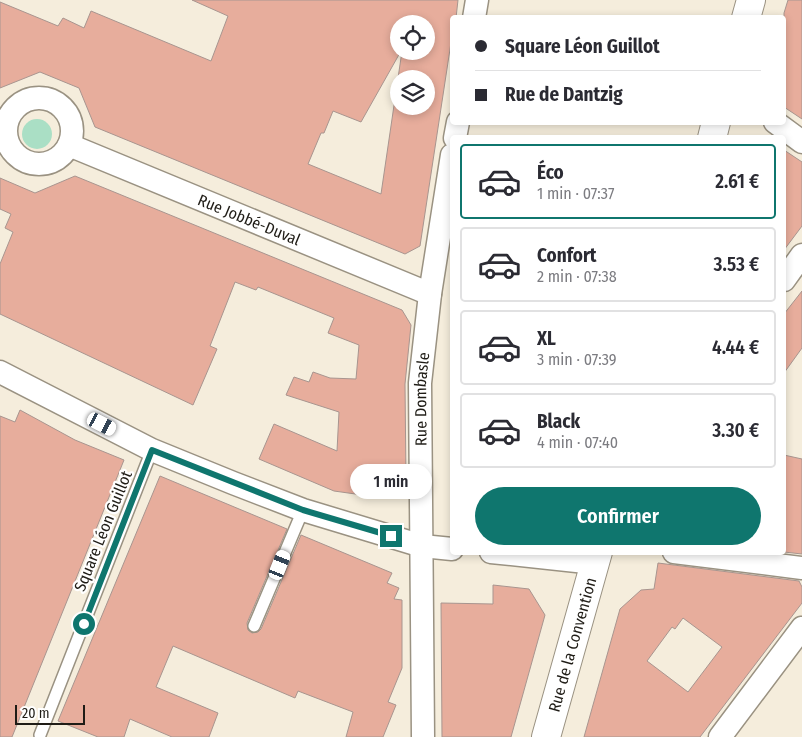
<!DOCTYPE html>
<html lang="fr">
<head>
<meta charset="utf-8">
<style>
	body { margin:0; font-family:"Fira Sans Condensed",sans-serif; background:#f2f2f3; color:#2b2b33; height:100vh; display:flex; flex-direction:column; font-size:19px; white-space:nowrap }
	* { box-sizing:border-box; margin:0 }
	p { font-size:16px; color:#7c7c81 }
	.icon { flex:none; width:28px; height:28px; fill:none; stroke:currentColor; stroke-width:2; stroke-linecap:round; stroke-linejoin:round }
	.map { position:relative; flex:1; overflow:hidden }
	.details { position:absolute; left:450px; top:135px; width:336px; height:420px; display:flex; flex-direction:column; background:#fff; border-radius:5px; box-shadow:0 2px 8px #0003 }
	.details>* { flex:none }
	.hud { position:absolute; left:450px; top:15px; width:336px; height:110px; border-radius:5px; box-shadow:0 2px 8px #0003; display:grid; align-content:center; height:110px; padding:0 25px; background:#fff }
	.tools { position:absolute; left:390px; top:15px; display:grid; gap:10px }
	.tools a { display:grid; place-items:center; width:45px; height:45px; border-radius:50%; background:#fff; box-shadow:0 2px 8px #0003; font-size:25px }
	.scale { position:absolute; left:15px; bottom:12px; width:70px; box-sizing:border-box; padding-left:5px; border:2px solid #1f1c16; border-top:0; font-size:14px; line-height:18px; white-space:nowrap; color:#1f1c16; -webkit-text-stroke:4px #fff; paint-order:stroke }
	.end { position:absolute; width:22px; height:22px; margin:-11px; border:6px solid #0f766e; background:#fff; box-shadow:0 0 0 2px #fff }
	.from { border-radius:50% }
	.bubble { position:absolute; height:35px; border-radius:18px; background:#fff; box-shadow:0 2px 8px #0003; font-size:16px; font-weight:600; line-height:35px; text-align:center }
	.car { position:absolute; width:15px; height:30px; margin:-15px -8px; border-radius:6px; box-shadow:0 0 4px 1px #0007; background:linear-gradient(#fff 24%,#345 0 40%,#fff 0 76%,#345 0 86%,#fff 0) }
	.hud b { display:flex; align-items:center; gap:18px; height:48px; font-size:19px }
	.hud b+b { border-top:1px solid #e1e1e2 }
	.hud i { width:12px; height:12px; background:#2b2b33 }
	ul { padding:9px 0 0; list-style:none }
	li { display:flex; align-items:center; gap:15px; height:75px; margin:0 10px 8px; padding:0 15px; border:2px solid #e1e1e2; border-radius:5px }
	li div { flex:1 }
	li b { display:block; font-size:19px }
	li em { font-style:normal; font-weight:600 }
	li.selected { border-color:#0f766e }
	li>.icon { width:45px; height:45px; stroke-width:1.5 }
	.cta { display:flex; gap:10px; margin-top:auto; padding:10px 25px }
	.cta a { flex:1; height:58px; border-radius:30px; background:#0f766e; color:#fff; font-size:20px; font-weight:600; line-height:58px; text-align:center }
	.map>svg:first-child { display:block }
	.green { fill:#aadfc5 }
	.building { fill:#e7ad9c; stroke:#a8958f; fill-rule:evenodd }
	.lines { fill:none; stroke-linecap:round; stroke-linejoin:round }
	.lane-casing { stroke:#9a9282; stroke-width:14 }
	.street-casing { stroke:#9a9282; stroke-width:25 }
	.secondary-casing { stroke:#9a9282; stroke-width:30 }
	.lane { stroke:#fff; stroke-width:11 }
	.street { stroke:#fff; stroke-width:22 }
	.secondary { stroke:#fff; stroke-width:28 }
	.route { stroke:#0f766e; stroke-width:6 }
	.labels { text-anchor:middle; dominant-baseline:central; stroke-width:4.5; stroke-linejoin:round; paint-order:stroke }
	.street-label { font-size:16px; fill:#1f1c16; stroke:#fff }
</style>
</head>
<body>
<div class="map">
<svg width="802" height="737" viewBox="0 0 802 737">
	<rect width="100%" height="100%" fill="#f5eddc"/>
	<!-- green -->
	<circle class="green" cx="37" cy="134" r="15"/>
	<!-- building -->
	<g class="building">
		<path d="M192,0H458L456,18H452V36L420,246L405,254L95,127L79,88L40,72L0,88V2L58,26L63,18L84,28L91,11L211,61L228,16ZM399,24H426V51H402L381,194L308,164L321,133H324L333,111L361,122L401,51H399ZM399,79H426V106H399Z"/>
		<polygon points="788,0 802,0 802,119 784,107 784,13"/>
		<polygon points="784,150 802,162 802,226 784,250"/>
		<polygon points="75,176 402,310 411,325 405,384 406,480 384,498 334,491 259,459 274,424 337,451 339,412 286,395 294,377 309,382 313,372 330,378 356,379 359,345 328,333 334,318 258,287 256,290 235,282 210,346 217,349 193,405 0,314 0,264 13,232 5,228 11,214 0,209 0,178 35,193"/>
		<polygon points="802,291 802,348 784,373 784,314"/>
		<polygon points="20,410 75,440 124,460 12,737 0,737 0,416 15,422"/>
		<polygon points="784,455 802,459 802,554 784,552"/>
		<polygon points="160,476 287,529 247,623 248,630 252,633 258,632 261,629 301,535 392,573 387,583 399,588 394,599 402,600 402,668 388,702 396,705 383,737 346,737 353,712 298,691 295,698 173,646 156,687 218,713 209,737 172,737 130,719 124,737 98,737 58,721"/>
		<path d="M658,563L799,581L802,587V603L700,737H584L620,609L641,590L654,589ZM683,618L722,647L688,692L647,661L672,627L675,629Z"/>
		<polygon points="493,585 529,589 545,615 511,737 442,737 441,603 493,604"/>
	</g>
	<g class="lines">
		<defs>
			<g id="lane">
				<polyline points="254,626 303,510"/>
				<polyline points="40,735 152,450"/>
			</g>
			<g id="street">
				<polyline points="474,18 477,0"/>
				<circle cx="39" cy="131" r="33"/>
				<polyline points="775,122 802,142"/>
				<polyline points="455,138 458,122"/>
				<path id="s1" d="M69,145L430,294"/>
				<polyline points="784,280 802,255"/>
				<polyline points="0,372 152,450 233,483 303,510 422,546 452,549"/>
				<polyline points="491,552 595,563"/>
				<polyline points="674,552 802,568"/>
				<path id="s2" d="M423,737L420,383L430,294L452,155"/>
				<polyline points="720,737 802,628"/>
			</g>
			<g id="secondary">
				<polyline points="746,18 751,0"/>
				<polyline points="712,138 716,122"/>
				<path id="s3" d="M546,737L598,552"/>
			</g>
		</defs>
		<!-- lane casing -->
		<use href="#lane" class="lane-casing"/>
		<!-- street casing -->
		<use href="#street" class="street-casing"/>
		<!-- secondary casing -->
		<use href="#secondary" class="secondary-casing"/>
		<!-- lane -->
		<use href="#lane" class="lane"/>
		<!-- street -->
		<use href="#street" class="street"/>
		<!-- secondary -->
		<use href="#secondary" class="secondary"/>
	</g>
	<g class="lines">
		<!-- route -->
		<polyline class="route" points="84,624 152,450 303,510 391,536"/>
	</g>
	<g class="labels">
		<!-- street labels -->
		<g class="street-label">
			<text stroke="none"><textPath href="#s1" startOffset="195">Rue Jobbé-Duval</textPath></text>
			<text stroke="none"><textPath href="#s2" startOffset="338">Rue Dombasle</textPath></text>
			<text transform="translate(103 531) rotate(-68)">Square Léon Guillot</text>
			<text stroke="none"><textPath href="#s3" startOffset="96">Rue de la Convention</textPath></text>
		</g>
	</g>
</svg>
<div class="tools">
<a><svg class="icon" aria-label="locate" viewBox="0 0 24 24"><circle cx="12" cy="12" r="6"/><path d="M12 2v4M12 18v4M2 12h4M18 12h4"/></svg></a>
<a><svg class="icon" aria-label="layers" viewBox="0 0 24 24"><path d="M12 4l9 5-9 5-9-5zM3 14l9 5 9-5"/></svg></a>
</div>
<div class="scale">20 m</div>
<i class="end from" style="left:84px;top:624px"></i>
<i class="end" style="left:391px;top:536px"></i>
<div class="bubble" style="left:350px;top:464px;width:82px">1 min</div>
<i class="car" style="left:102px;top:424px;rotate:117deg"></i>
<i class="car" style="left:280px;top:565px;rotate:22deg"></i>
<div class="hud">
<b><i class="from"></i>Square Léon Guillot</b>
<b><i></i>Rue de Dantzig</b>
</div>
<section class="details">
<ul>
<li class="selected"><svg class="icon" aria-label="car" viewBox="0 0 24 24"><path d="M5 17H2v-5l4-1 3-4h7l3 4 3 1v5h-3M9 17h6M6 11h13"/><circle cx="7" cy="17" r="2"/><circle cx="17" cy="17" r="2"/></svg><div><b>Éco</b><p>1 min · 07:37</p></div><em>2.61 €</em></li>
<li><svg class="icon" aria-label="car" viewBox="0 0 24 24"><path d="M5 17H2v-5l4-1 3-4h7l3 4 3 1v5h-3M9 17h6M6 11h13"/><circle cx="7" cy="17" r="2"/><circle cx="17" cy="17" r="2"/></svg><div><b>Confort</b><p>2 min · 07:38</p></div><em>3.53 €</em></li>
<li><svg class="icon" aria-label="car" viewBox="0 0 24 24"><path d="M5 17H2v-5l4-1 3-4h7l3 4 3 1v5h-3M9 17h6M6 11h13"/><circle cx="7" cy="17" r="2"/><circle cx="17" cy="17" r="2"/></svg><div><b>XL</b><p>3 min · 07:39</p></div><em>4.44 €</em></li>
<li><svg class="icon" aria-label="car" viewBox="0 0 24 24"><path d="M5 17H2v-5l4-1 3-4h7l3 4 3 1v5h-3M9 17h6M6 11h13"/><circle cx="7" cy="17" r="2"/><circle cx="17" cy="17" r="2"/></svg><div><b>Black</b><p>4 min · 07:40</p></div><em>3.30 €</em></li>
</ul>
<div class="cta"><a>Confirmer</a></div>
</section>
</div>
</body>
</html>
